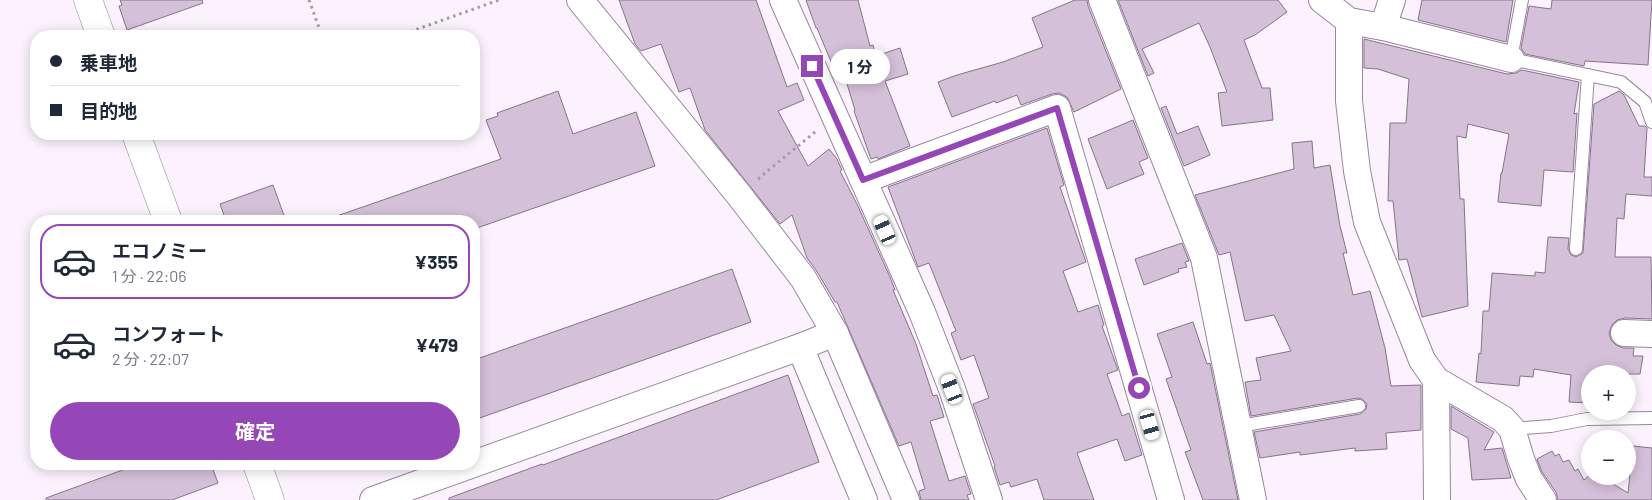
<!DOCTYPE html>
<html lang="ja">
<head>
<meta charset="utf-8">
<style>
	body { margin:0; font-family:Barlow,"Noto Sans JP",sans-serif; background:#f2f2f3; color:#1f2937; height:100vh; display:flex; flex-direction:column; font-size:19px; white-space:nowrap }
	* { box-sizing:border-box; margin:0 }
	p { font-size:16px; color:#747a83 }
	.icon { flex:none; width:28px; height:28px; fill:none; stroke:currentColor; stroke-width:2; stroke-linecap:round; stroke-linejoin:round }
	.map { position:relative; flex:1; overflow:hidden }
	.panel { position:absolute; left:30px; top:215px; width:450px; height:255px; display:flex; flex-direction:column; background:#fff; border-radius:20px; box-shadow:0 2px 12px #0003 }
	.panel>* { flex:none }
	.top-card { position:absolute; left:30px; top:30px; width:450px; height:110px; border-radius:20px; box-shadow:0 2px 12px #0003; display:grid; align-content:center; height:110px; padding:0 20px; background:#fff }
	.buttons { position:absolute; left:1581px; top:365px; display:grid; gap:10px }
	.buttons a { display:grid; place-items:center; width:55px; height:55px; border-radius:50%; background:#fff; box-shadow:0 2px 12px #0003; font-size:25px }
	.end { position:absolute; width:22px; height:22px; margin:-11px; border:6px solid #9547b8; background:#fff; box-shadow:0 0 0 2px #fff }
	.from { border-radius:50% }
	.bubble { position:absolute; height:35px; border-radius:18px; background:#fff; box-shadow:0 2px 12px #0003; font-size:16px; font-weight:700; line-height:35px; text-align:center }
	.car { position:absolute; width:15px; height:30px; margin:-15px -8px; border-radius:6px; box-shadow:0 0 4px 1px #0007; background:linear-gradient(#fff 24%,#345 0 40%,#fff 0 76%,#345 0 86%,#fff 0) }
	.top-card b { display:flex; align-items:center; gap:18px; height:48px; font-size:19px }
	.top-card b+b { border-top:1px solid #e0e1e3 }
	.top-card i { width:12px; height:12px; background:#1f2937 }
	ul { padding:9px 0 0; list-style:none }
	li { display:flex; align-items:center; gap:15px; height:75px; margin:0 10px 8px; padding:0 10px; border:2px solid transparent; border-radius:20px }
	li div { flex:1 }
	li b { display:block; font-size:19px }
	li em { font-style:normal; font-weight:700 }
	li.on { border-color:#9547b8 }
	li>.icon { width:45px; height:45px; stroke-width:1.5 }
	.button { display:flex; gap:10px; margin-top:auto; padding:10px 20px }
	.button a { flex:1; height:58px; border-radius:30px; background:#9547b8; color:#fff; font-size:20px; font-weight:700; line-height:58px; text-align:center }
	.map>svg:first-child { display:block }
	.building { fill:#d4c0d9; stroke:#86748b }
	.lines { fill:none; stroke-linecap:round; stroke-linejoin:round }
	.service-casing { stroke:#99869e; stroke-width:14 }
	.minor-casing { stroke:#99869e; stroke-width:28 }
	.tertiary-casing { stroke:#99869e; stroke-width:29 }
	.path { stroke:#a49ba5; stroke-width:3; stroke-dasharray:2.5 4; stroke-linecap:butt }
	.service { stroke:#fff; stroke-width:12 }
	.minor { stroke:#fff; stroke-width:26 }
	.tertiary { stroke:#fff; stroke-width:28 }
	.route { stroke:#9547b8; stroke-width:6 }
</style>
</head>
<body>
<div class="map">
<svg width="1652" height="500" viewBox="0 0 1652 500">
	<rect width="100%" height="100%" fill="#fbf2fd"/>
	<!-- building -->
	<g class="building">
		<polygon points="120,0 202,0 203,3 127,30 119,6 122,5"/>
		<polygon points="619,0 756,0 787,87 797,83 804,100 778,111 808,166 829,149 837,159 842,170 840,171 857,204 890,277 895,290 893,290 916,344 933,396 937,395 944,417 930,421 949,481 965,476 971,494 967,495 969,500 921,500 919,491 925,489 911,442 899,446 837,302 835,302 816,270 807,258 792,215 780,224 705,130 690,88 679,92 661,44 641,51 635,44"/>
		<polygon points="806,0 858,0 870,46 873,45 876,56 900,48 908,74 885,81 910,146 878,159 877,157 871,159 854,111 855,110 840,61 832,64 817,28 816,28"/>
		<polygon points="1075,0 1087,0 1088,6 1121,89 1074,112 1067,97 1059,93 1052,94 1021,105 1017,95 996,103 995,101 952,117 938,82 957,75 1003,62 1043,47 1032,18"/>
		<polygon points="1118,0 1278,0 1287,12 1255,35 1244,40 1262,88 1270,88 1273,120 1222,126 1218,93 1227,92 1210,47 1199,23 1142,49 1154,73 1148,76"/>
		<polygon points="1422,0 1513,0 1506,42 1418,20"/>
		<polygon points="1552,0 1652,0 1648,65 1585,61 1584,66 1525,54 1521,48 1529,6 1551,9"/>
		<polygon points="1364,39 1507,74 1516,73 1522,70 1579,82 1574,114 1577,113 1573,172 1544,170 1541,206 1498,202 1501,173 1502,173 1509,134 1468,124 1466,138 1457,136 1460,199 1464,199 1468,306 1422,317 1407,259 1399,260 1393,201 1388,201 1390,123 1406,123 1409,79 1378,69 1364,68"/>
		<polygon points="558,91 573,134 636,112 655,166 474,229 474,221 332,221 331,218 501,159 486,120 498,116 497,113"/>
		<polygon points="1619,91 1624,95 1639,126 1645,126 1647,128 1644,177 1652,177 1652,196 1626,194 1624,219 1617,218 1615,257 1651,257 1652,319 1625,318 1617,320 1612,325 1609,333 1611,340 1616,345 1623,348 1634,348 1633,356 1643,356 1640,374 1590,374 1589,403 1569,402 1571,375 1534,369 1533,377 1520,376 1519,386 1476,382 1479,353 1481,354 1483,311 1489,311 1492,273 1535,276 1535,272 1545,273 1548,237 1569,238 1568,249 1571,255 1576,257 1583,253 1594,104"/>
		<polygon points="1166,106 1177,134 1198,126 1210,155 1184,166 1161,108"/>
		<polygon points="1133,120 1148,158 1139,162 1144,174 1107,189 1088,139"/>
		<polygon points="1047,128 1064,185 1060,187 1086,262 1063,271 1078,312 1098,305 1104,325 1102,326 1118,370 1107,374 1122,416 1129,413 1142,455 1125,461 1117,439 1077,453 1094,500 1044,500 1037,479 1011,487 1009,482 1000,485 994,467 995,466 973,404 989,398 974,355 961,360 951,333 956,331 929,263 918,267 888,187"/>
		<polygon points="1312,141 1314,168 1330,165 1340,226 1347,253 1343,253 1353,295 1370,291 1385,348 1391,386 1421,385 1421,430 1386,433 1387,449 1355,451 1355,448 1300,455 1300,452 1260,458 1254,432 1360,414 1366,409 1367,404 1362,399 1358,398 1251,416 1245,382 1261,380 1256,358 1291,351 1274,315 1245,321 1230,252 1219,255 1195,195 1294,169 1292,143"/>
		<polygon points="273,185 286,221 226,221 220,204"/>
		<polygon points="1182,243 1189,261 1185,262 1187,267 1178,269 1179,272 1144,285 1135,259"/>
		<polygon points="732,269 751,322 474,420 474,360"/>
		<polygon points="1193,322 1207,364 1210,363 1238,500 1203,500 1185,452 1191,450 1166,379 1172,377 1157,334"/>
		<polygon points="788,375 819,462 716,500 449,500 449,498 542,464 543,465"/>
		<polygon points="1451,406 1494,432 1484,450 1502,448 1511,478 1472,480 1468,438 1451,429"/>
		<polygon points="1633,446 1652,448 1652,500 1558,500 1556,492 1542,472 1537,459 1552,451 1555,456 1559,454 1563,462 1569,460 1575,471 1578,469 1584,480 1590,475 1590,476 1600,476 1628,493"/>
		<polygon points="139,464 211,464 218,483 172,500 46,500 46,498"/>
	</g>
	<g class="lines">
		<defs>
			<g id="service">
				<polyline points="1522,0 1511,59 1621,82 1645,102 1652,122"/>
				<polyline points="1576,249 1588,75"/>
				<polyline points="1239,426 1359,406"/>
				<polyline points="1512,429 1551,426 1587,419 1652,418"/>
			</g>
			<g id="minor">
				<polyline points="580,0 739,195 803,278 835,333 906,500"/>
				<polyline points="783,0 922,312 952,389 989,500"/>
				<polyline points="1102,0 1204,258 1253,500"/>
				<polyline points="1322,0 1349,21 1383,27 1511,59"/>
				<polyline points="1349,21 1349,101 1357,171 1367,222 1422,360 1436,380 1503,419 1512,429 1521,459 1529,479 1543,500"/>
				<polyline points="1383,27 1392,0"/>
				<polyline points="863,180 1057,108 1171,500"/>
				<polyline points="1624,333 1652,334"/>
				<polyline points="800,347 864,500"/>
				<polyline points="1436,380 1437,500"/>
				<polyline points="373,500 800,347 835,333"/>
			</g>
			<g id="tertiary">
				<polyline points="88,0 101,36"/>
				<polyline points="136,134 168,221"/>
				<polyline points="257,464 270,500"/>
			</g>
		</defs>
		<!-- service casing -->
		<use href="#service" class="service-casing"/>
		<!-- minor casing -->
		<use href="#minor" class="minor-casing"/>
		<!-- tertiary casing -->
		<use href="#tertiary" class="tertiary-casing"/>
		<!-- path -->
		<g class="path">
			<polyline points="309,0 322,36"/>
			<polyline points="398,36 499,0"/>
			<polyline points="758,179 815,132"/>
		</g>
		<!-- service -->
		<use href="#service" class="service"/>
		<!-- minor -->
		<use href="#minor" class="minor"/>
		<!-- tertiary -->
		<use href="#tertiary" class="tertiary"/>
	</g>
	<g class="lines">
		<!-- route -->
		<polyline class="route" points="812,66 863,180 1057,108 1139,388"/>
	</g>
</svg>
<div class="buttons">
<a>+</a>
<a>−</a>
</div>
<i class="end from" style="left:1139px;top:388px"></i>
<i class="end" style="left:812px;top:66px"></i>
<div class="bubble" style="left:830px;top:49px;width:60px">1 分</div>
<i class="car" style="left:885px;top:230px;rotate:336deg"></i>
<i class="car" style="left:952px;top:389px;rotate:339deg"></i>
<i class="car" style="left:1150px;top:425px;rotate:164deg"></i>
<div class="top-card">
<b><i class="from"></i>乗車地</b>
<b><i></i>目的地</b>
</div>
<section class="panel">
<ul>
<li class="on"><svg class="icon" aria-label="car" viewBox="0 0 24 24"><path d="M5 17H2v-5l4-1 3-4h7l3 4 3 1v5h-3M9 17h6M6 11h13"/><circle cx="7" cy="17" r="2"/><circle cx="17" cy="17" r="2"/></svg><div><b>エコノミー</b><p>1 分 · 22:06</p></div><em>¥355</em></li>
<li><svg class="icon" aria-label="car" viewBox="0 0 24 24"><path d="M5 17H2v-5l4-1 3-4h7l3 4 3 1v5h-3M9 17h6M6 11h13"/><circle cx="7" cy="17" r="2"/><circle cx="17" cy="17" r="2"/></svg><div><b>コンフォート</b><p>2 分 · 22:07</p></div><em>¥479</em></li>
</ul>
<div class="button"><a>確定</a></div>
</section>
</div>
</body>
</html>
